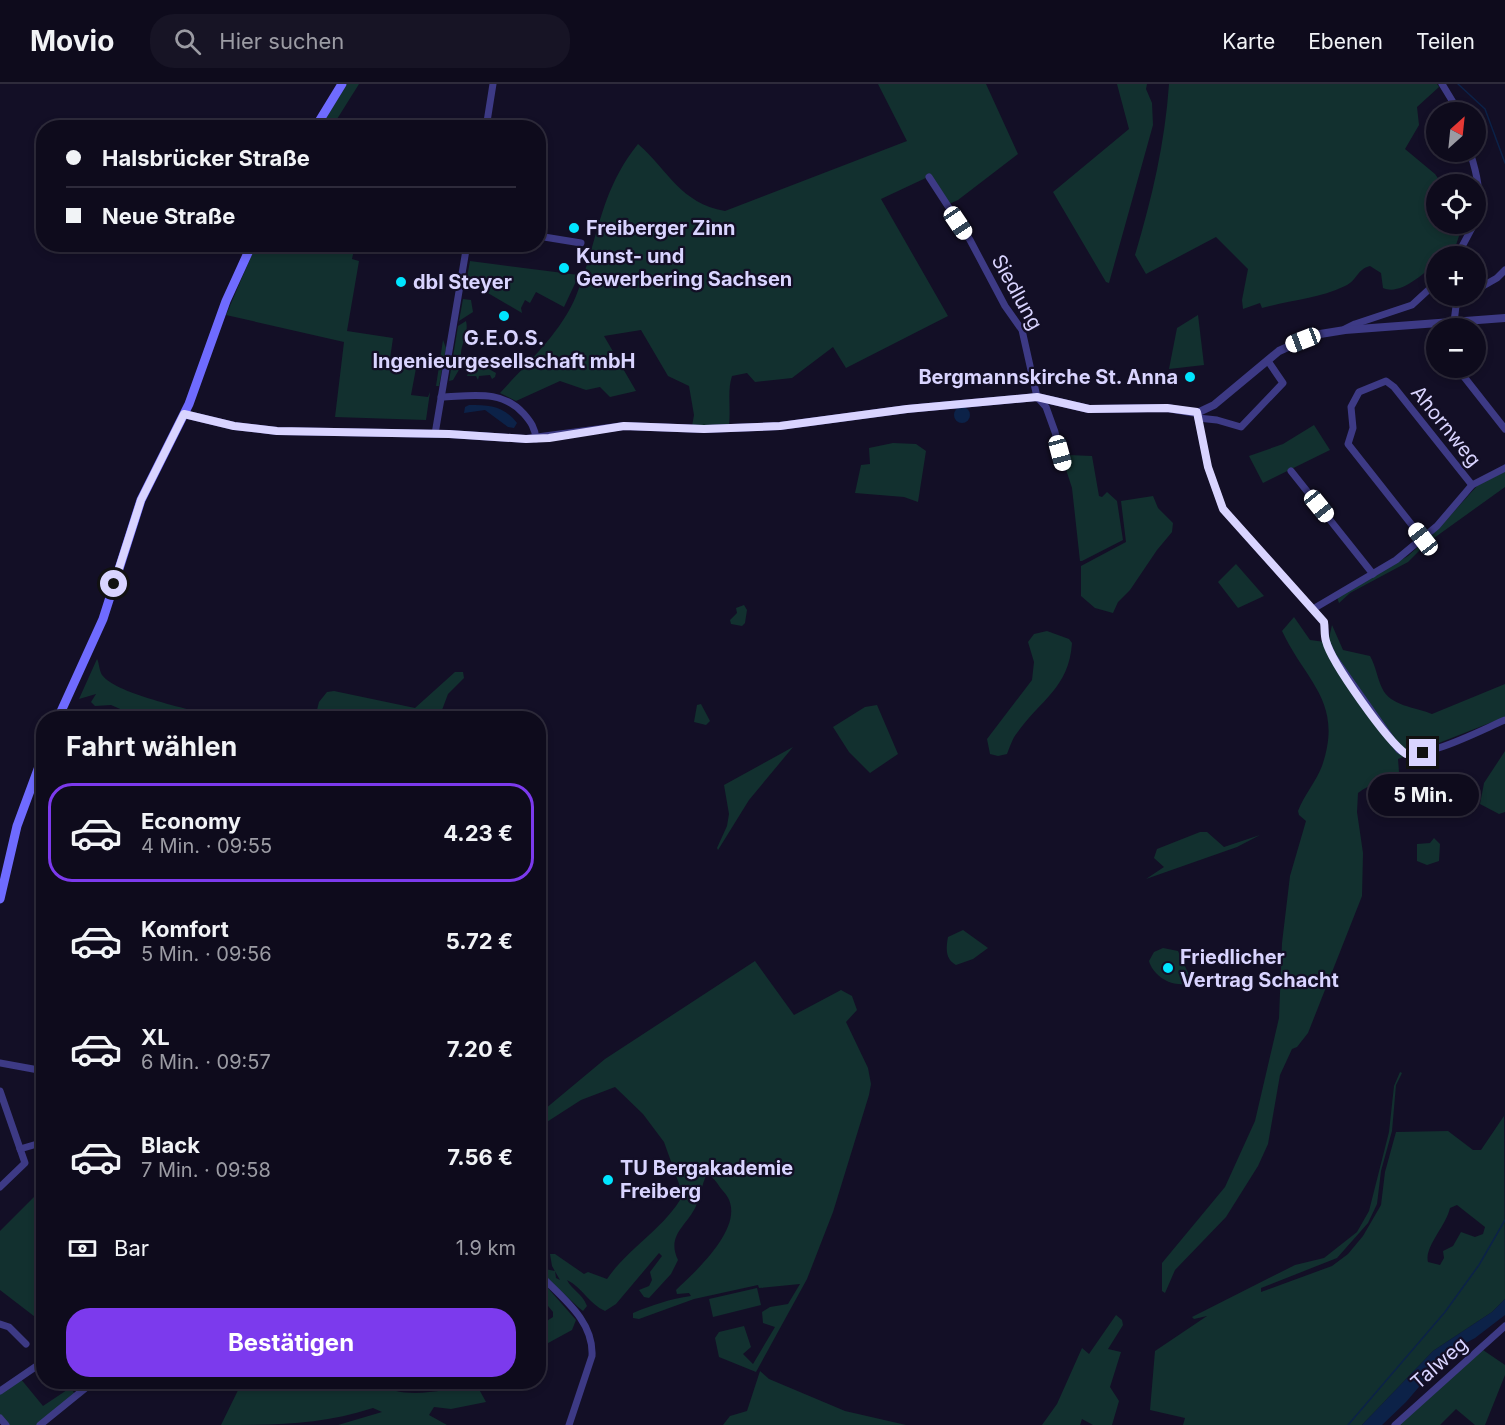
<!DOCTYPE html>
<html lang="de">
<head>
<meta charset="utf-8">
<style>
	body { margin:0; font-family:Inter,sans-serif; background:#171425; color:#f1f3f6; height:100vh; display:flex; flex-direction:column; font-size:22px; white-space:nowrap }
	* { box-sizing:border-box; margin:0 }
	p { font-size:20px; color:#9b9ba3 }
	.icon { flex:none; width:33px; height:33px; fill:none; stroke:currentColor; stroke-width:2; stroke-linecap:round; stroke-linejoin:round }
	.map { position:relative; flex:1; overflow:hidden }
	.panel { position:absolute; left:36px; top:627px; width:510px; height:678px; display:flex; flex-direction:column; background:#0e0b1c; border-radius:24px; box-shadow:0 3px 9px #0003,0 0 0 2px #2e2b3b }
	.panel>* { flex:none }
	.banner { position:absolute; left:36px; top:36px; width:510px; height:132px; border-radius:24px; box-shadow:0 3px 9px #0003,0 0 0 2px #2e2b3b; display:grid; align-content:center; height:132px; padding:0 30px; background:#0e0b1c }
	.needle { width:39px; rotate:27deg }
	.controls { position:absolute; left:1426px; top:18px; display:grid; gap:12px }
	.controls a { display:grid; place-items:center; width:60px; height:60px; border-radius:50%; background:#0e0b1c; box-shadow:0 3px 9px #0003,0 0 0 2px #2e2b3b; font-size:30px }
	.end { position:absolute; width:27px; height:27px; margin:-14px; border:8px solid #d9d4ff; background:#111; box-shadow:0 0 0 3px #111 }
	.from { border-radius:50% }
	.bubble { position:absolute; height:42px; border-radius:21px; background:#0e0b1c; box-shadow:0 3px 9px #0003,0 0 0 2px #2e2b3b; font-size:20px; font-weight:700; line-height:42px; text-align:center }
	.car { position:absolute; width:18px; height:36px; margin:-18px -9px; border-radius:8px; box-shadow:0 0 4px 2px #0007; background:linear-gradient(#fff 24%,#345 0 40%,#fff 0 76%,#345 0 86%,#fff 0) }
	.banner b { display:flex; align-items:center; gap:21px; height:57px; font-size:22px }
	.banner b+b { border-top:2px solid #2e2b3b }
	.banner i { width:15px; height:15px; background:#f1f3f6 }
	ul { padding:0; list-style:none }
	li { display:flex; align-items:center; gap:18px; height:99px; margin:0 12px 9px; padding:0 18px; border:3px solid transparent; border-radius:24px }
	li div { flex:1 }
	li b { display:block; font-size:22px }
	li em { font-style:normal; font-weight:700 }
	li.selected { border-color:#7c3aed }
	li>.icon { width:54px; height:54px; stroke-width:1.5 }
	h2 { padding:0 30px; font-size:27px; line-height:72px }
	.pay { display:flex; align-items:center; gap:15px; height:66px; padding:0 30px; font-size:22px }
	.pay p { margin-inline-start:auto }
	.button { display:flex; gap:12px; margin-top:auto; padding:12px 30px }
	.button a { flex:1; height:69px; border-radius:24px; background:#7c3aed; color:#fff; font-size:24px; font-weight:700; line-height:69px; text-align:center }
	header { display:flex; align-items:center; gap:36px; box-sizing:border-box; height:84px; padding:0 30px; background:#0e0b1c; border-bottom:2px solid #2e2b3b }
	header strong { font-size:28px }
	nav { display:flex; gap:33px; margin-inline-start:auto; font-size:21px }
	.search { width:420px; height:54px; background:#171425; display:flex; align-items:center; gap:15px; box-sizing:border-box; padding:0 21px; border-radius:24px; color:#9b9ba3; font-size:22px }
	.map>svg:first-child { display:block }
	.green { fill:#12302f; fill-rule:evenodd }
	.water { fill:#0c2248 }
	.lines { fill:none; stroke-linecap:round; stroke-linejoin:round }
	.stream { stroke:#0c2248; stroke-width:1.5 }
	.minor { stroke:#3d3a85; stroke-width:7 }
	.tertiary { stroke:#3d3a85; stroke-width:8 }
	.secondary { stroke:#6f6bff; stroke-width:9 }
	.route { stroke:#d9d4ff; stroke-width:8 }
	.poi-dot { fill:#00e5ff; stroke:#130f26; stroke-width:2 }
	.labels { text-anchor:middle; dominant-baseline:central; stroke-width:4.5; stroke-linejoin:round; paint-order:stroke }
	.poi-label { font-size:20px; font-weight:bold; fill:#d9d4ff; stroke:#130f26; text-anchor:start }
	.street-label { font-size:20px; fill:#d9d4ff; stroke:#130f26 }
</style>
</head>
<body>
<header>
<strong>Movio</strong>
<div class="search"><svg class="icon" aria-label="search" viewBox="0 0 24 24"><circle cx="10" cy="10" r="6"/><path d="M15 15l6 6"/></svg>Hier suchen</div>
<nav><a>Karte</a><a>Ebenen</a><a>Teilen</a></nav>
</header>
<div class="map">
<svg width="1505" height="1341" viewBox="0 0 1505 1341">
	<rect width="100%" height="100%" fill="#130f26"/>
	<!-- green -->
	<g class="green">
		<polygon points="347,0 359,0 332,43 320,44"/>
		<path d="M878,0H986L1018,70L958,116L949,120L930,92L881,115L948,232L846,284L833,263L792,294L755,298L747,289L732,292C727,307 731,324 729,341L692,342L694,331L689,302L668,292L641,246L604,252L636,307L610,313L600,303L586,306L560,297L516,317L500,309C526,280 561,249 576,212C598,158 599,108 638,60C669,87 680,119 725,127L907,57Z"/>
		<polygon points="1117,0 1147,0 1146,5 1152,19 1153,41 1109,199 1106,198 1053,108 1129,45"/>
		<path d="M1169,0H1437L1439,3L1417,23L1419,41L1405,65L1435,90L1442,100H1437V140H1463L1456,161L1446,172H1437V179C1423,189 1401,212 1383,204L1381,189L1370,182C1357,185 1357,197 1345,202C1318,215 1290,216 1262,224L1260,219L1243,225L1242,216L1248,185L1216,153L1146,190L1135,171C1152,114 1165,59 1169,0Z"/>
		<polygon points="256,161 355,161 352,175 359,177 347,247 393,254 390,275 417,279 411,311 428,313 430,308 426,336 335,333 344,258 226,231"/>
		<polygon points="470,177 579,191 564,223 536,208 530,219 525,216 521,224 522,229 481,205 465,204"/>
		<polygon points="463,215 471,216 473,228 459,237"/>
		<polygon points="1198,231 1204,281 1169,285 1177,244"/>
		<path d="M466,237C470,252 456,265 463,279L453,296L449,297L458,242Z"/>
		<polygon points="443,256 446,264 439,302 436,302"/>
		<polygon points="473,276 496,289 495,293 492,295 490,291 479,292 478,296 476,292 467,292"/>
		<polygon points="1314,341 1330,366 1263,399 1249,372 1283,360"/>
		<polygon points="893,359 916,360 926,367 918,418 904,413 855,409 861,381 870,380 869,364"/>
		<polygon points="1068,371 1092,372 1099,412 1102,413 1107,408 1117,417 1123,456 1082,477 1080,477 1072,404 1062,373"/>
		<polygon points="1505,387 1505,403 1427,459 1408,478 1350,509 1339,519 1337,513 1408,472 1439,444 1477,402"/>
		<polygon points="1153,412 1158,424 1173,439 1172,448 1157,466 1130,506 1118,518 1113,529 1095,524 1081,512 1081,482 1126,458 1121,417"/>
		<polygon points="1236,480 1264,512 1238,524 1218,498"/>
		<polygon points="744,521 747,526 745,539 742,542 731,540 730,536 737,529 736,524"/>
		<path d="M1294,533L1310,556L1325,558L1330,574L1338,584L1328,559L1332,541L1343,566L1370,572C1376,583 1377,593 1382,604C1390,622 1415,623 1432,630L1505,600V633L1398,675L1399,688C1386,697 1371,699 1358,709L1357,728L1363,769L1362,812L1308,949L1297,963L1292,965L1280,991L1268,1060L1258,1082L1226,1133L1175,1186L1165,1209L1162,1207V1179L1225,1103L1255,1037L1279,934L1282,859L1290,792L1306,737L1299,731L1298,727C1304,711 1316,698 1322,682C1344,618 1306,598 1282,547Z"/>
		<path d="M1047,547L1069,555L1072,559C1069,604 1040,616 1017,649C1012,655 1010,663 1007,670L998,672L990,670L987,655L1032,596L1034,578L1028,558L1034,550Z"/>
		<path d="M97,575C99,578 99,586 102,591C117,611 195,626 221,634H172L165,631L163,634H141L111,621L95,622L91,618L96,610L79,615Z"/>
		<polygon points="455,588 463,588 464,594 448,610 439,634 315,634 319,618 327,608 334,607 415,624"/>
		<polygon points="701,620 710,637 706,641 694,638 697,621"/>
		<polygon points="877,621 898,670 870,689 849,668 833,643 865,623"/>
		<polygon points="793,663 749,716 718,766 717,764 727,742 729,730 724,701"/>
		<polygon points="1505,667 1505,728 1499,730 1480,720 1484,699"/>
		<polygon points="1200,748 1207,748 1224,763 1260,751 1237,763 1146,795 1164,783 1154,774 1157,765"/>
		<polygon points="1434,754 1440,760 1439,777 1427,781 1417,777 1417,760 1430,759"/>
		<path d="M963,846L988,864L973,875L956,881C945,875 946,864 948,853Z"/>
		<path d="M1163,864L1178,867L1189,891L1185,900C1169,902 1153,891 1149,877L1154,868Z"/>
		<path d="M755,877L794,931L841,906L852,912L857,926L846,938L868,984L871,1000L869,1011L833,1128L807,1195L756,1288L719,1273L715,1254L719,1248L744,1242L751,1263L743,1270L753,1280L775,1243L763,1239L762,1228L770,1223L788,1220L800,1200L759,1204L758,1201L694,1215L639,1235L633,1234V1229C652,1221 670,1215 691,1212L689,1209L677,1210L676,1206C697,1186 752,1137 723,1107C718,1101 715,1094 707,1090C702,1100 700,1112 696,1122C687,1142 666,1151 678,1176L671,1190L649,1214L644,1213L639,1206L649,1202L652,1196L650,1188L662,1172L659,1169L616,1220L605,1227C589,1220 583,1204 567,1196C572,1206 582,1209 587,1222L583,1227L578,1223L539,1186V1178L545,1185L555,1187L556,1194L560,1196L552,1182L550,1170H555L584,1190L588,1188L607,1195C628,1164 665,1144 683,1111L664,1058L643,1030L615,1003L581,1016L539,1043V1030L605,975Z"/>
		<path d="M1400,988L1402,989L1396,1001L1392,1047L1381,1087L1377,1120L1368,1139L1337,1174L1261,1204V1208L1332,1182L1348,1170L1363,1152L1381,1121L1385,1088L1396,1048L1448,1047L1473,1066H1481L1504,1032L1505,1215L1492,1228L1433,1267L1362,1341H1183L1185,1334L1150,1326L1155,1267L1207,1232L1194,1235L1192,1233L1295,1181L1324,1174L1357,1148L1369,1127L1389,1048L1394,1002ZM1457,1121L1485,1143L1483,1150L1475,1153L1461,1148L1453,1162L1443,1167L1444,1174L1440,1181L1428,1178C1424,1163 1446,1142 1450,1124Z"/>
		<polygon points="43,1104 43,1239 0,1206 0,1147"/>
		<polygon points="539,1194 576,1236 572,1246 539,1264 539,1242 553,1233 553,1228 539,1211"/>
		<polygon points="757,1204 761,1221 713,1233 709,1215"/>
		<polygon points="1116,1231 1122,1236 1123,1241 1108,1265 1121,1268 1110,1303 1119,1317 1112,1341 1093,1341 1082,1335 1080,1341 1042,1341 1057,1320 1082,1264 1089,1270"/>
		<polygon points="1483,1266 1505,1281 1505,1291 1485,1341 1475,1341 1456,1325 1440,1341 1398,1341"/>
		<polygon points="760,1287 769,1295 845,1327 906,1341 723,1341 730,1332 747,1327"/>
		<polygon points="20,1294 43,1322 70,1304 65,1298 77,1298 71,1304 76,1312 40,1341 6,1341 0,1334 0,1307"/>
		<path d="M242,1298H376C395,1312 421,1310 444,1306C455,1304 463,1297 475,1298L486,1318L451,1325L434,1323L429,1331L447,1341H338L382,1328L373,1324C321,1341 276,1341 221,1341Z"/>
	</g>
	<!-- water -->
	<g class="water">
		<path d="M469,321C490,321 504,322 517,339L514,344L508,343L485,326L464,329L465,323Z"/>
		<circle cx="962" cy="331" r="8"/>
		<polygon points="1505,1215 1505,1231 1475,1254 1449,1268 1406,1318 1382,1341 1362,1341 1433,1267 1492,1228"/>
	</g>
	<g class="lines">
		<!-- stream -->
		<g class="stream">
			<polyline points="1458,0 1485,25 1505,79"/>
			<polyline points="1348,1341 1445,1228 1479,1181 1505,1136"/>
		</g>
		<!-- minor -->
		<g class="minor">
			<polyline points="1442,0 1459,28"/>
			<polyline points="486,44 493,0"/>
			<path d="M1470,68C1477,90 1482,110 1476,134"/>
			<polyline points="929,93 970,156 1005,222 1022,246 1037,313 1046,323 1055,348 1064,383"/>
			<polyline points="538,152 581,159"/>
			<polyline points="1457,172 1474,140"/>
			<polyline points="1476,206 1497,194 1505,186"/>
			<polyline points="1454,238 1456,222 1466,212"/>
			<polyline points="1345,245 1355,240 1412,221 1437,198"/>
			<polyline points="1461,289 1505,345"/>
			<path d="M441,313C472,312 502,305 524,330C531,338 535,344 536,355"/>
			<path d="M1197,329L1208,383L1223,425L1324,538L1326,557L1333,572L1399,666C1418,680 1483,645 1505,636"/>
			<polyline points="1198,334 1217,336 1241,343 1283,299 1268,277"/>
			<polyline points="435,350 467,160"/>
			<polyline points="1291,387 1373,490"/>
			<polyline points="1423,455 1348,360 1353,344 1351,323 1359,308 1386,297 1394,303 1472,401"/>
			<polyline points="1313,525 1396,476 1437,442 1472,401 1505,384"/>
			<polyline points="0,979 44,987"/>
			<polyline points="0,1007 25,1079 0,1103"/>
			<polyline points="20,1065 44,1058"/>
			<path d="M538,1189C561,1213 594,1236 592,1272L569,1341"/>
			<polyline points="0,1240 9,1243 26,1260"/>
			<polyline points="0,1307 44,1277"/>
			<polyline points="0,1334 6,1341"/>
			<polyline points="40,1341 93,1298"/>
			<polyline points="1395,1341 1505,1242"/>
		</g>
		<!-- tertiary -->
		<polyline class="tertiary" points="184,330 234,342 277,347 449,350 526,355 624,342 704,345 780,342 907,325 1037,313 1089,325 1167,324 1197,329 1214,321 1279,267 1314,251 1345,246 1505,234"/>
		<!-- secondary -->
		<g class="secondary">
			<polyline points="315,44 342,0"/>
			<polyline points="58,634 103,535 141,416 189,320 226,217 252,160"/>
			<polyline points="0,815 17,742 44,669"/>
		</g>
	</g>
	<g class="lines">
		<!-- route -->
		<path class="route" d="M114,500L141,416L184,330L234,342L277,347L449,350L526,355L549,354L624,342L704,345L780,342L907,325L1037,313L1089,325L1167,324L1197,328L1208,383L1223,425L1324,538C1325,544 1324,551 1326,557C1331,578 1388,658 1406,670L1423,669"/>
	</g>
	<!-- markers -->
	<g class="poi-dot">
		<circle cx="574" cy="144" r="6"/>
		<circle cx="564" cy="184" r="6"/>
		<circle cx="401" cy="198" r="6"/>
		<circle cx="504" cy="232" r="6"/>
		<circle cx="1190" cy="293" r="6"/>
		<circle cx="1168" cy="884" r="6"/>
		<circle cx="608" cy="1096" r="6"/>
	</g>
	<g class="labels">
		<!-- poi labels -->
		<g class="poi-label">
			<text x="586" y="144">Freiberger Zinn</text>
			<text x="576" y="172">Kunst- und<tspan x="576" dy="23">Gewerbering Sachsen</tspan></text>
			<text x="413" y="198">dbl Steyer</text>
			<text x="504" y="254" text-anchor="middle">G.E.O.S.<tspan x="504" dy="23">Ingenieurgesellschaft mbH</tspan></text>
			<text x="1178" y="293" text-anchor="end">Bergmannskirche St. Anna</text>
			<text x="1180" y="873">Friedlicher<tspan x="1180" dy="23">Vertrag Schacht</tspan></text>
			<text x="620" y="1084">TU Bergakademie<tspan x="620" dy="23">Freiberg</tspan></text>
		</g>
		<!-- street labels -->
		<g class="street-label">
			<text transform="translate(1017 208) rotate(61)">Siedlung</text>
			<text transform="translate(1446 342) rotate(51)">Ahornweg</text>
			<text transform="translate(1439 1279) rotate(-41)">Talweg</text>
		</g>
	</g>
</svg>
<div class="controls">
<a><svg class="needle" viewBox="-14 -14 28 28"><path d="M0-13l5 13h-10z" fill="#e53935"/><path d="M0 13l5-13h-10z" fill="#9b9ba3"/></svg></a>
<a><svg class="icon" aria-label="locate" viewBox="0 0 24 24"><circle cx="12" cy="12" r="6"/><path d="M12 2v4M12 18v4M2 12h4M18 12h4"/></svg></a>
<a>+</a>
<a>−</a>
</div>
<i class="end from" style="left:114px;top:500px"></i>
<i class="end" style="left:1423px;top:669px"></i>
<div class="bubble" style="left:1368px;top:690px;width:111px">5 Min.</div>
<i class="car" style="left:958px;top:139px;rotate:146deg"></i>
<i class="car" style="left:1303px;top:256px;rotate:249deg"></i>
<i class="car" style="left:1060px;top:369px;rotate:165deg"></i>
<i class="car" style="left:1319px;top:422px;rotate:141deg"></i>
<i class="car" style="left:1423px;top:455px;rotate:322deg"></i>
<div class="banner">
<b><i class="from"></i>Halsbrücker Straße</b>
<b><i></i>Neue Straße</b>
</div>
<section class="panel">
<h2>Fahrt wählen</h2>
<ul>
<li class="selected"><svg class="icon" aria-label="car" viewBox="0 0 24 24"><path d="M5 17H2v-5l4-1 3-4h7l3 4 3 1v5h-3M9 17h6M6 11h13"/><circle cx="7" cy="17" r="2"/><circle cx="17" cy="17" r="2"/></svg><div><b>Economy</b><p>4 Min. · 09:55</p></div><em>4.23 €</em></li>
<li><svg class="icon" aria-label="car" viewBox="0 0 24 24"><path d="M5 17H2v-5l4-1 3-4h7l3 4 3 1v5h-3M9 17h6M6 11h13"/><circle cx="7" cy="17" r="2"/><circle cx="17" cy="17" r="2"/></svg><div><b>Komfort</b><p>5 Min. · 09:56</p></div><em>5.72 €</em></li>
<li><svg class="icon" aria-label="car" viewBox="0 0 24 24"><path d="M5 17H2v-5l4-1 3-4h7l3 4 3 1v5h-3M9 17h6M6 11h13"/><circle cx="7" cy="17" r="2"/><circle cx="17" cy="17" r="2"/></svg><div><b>XL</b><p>6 Min. · 09:57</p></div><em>7.20 €</em></li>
<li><svg class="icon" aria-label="car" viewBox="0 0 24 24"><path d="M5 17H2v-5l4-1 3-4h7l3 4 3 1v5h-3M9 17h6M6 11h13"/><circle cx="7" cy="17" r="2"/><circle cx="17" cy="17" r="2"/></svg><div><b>Black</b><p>7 Min. · 09:58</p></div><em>7.56 €</em></li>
</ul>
<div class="pay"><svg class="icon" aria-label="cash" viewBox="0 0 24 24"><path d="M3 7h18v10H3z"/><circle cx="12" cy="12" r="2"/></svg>Bar<p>1.9 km</p></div>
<div class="button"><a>Bestätigen</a></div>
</section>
</div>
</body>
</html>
